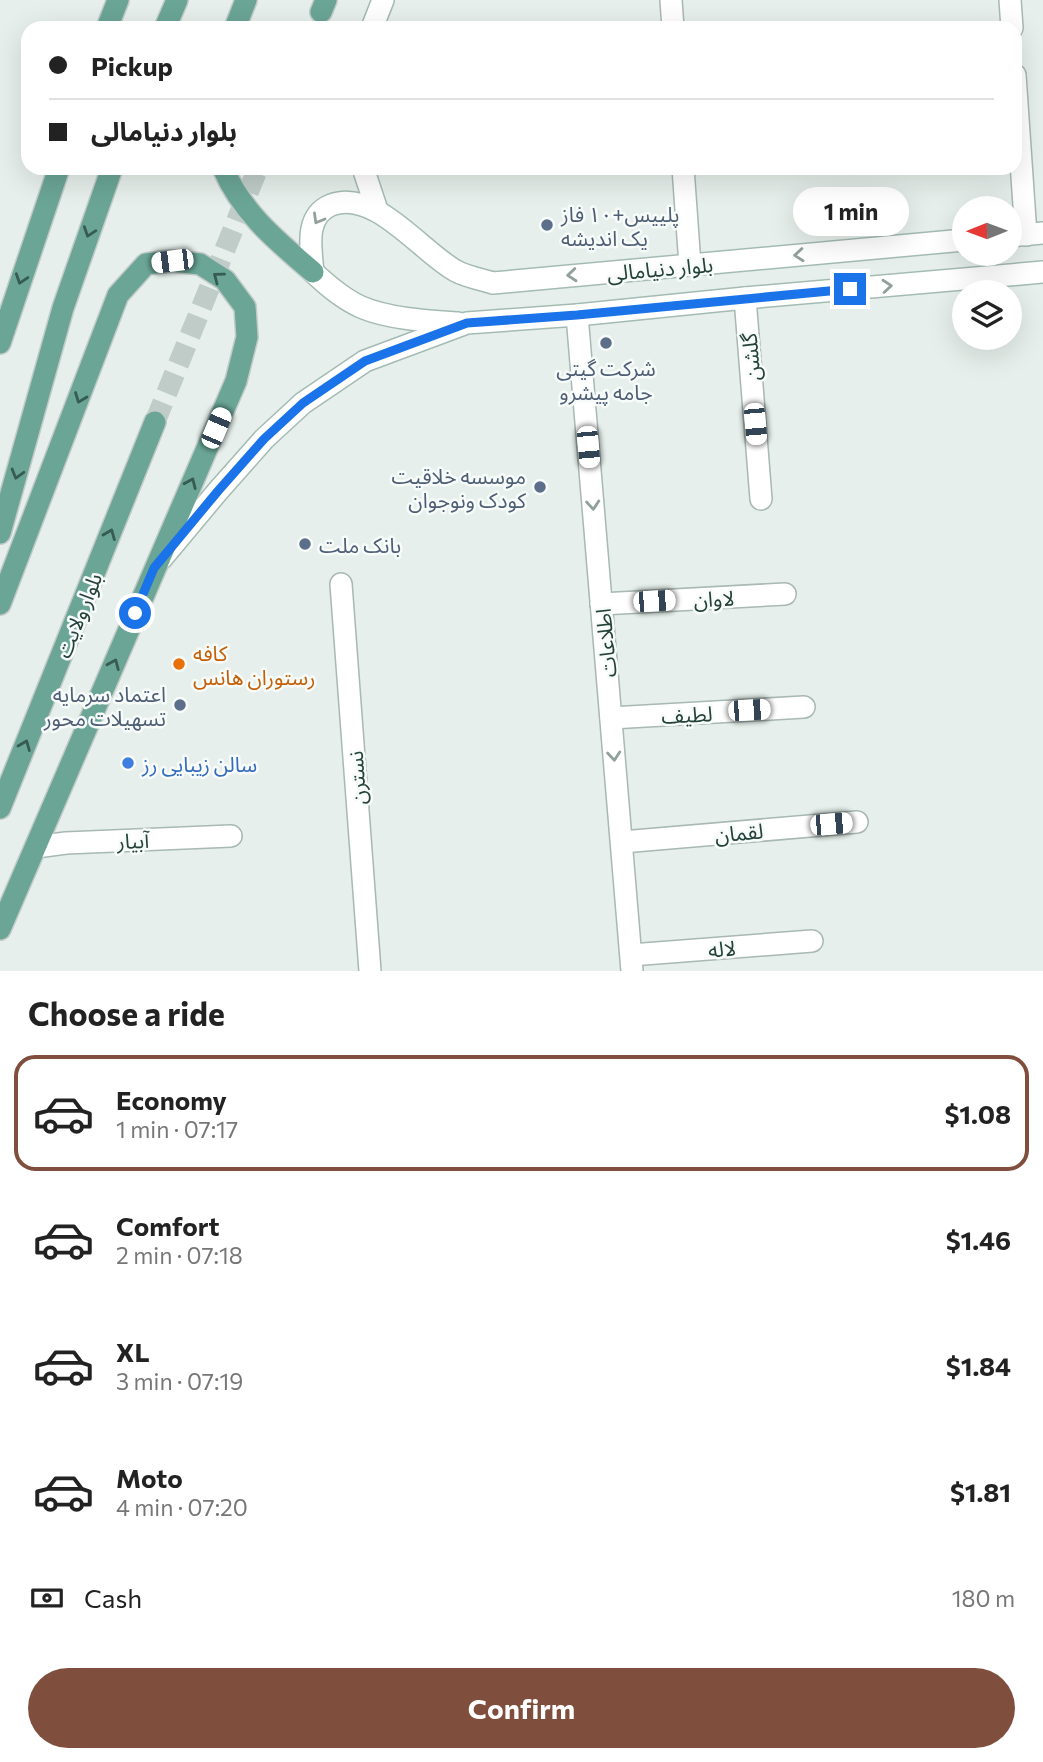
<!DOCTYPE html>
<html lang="en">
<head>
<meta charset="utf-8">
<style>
	body { margin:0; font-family:Commissioner,"Noto Sans Arabic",sans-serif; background:#f2f2f2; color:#222; height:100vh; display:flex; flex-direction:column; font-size:26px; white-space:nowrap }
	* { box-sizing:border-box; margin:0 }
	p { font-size:23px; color:#767676 }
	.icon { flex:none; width:38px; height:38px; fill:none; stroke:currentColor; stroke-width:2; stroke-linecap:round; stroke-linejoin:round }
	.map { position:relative; height:971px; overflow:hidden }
	.details { display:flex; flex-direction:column; background:#fff; flex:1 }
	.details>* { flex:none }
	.hud { position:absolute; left:21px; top:21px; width:1001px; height:154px; border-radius:21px; box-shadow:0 7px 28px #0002; display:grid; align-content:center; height:154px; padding:0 28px; background:#fff }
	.needle { width:46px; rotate:269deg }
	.fabs { position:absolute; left:952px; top:196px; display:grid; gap:14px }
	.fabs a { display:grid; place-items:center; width:70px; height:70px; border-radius:50%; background:#fff; box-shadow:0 7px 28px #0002; font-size:35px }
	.end { position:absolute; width:32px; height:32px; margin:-16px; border:9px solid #1a73e8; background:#fff; box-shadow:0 0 0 4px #fff }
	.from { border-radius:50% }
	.bubble { position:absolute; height:49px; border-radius:24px; background:#fff; box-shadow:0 7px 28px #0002; font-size:23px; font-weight:700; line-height:49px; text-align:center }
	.car { position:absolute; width:21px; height:42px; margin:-21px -10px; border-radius:9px; box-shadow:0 0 5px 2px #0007; background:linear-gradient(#fff 24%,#345 0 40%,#fff 0 76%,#345 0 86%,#fff 0) }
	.hud b { display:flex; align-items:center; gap:24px; height:66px; font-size:26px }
	.hud b+b { border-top:2px solid #e0e0e0 }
	.hud i { width:18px; height:18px; background:#222 }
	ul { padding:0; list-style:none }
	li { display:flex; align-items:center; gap:21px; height:116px; margin:0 14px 10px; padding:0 14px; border:4px solid transparent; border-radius:21px }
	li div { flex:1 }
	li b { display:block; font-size:26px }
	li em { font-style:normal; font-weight:700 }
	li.current { border-color:#804e3d }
	li>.icon { width:63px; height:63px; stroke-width:1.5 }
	h2 { padding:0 28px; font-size:32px; line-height:84px }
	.pay { display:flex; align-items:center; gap:18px; height:77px; padding:0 28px; font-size:26px }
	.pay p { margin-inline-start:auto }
	.primary-button { display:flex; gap:14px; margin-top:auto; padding:14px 28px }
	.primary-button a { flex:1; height:80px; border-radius:42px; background:#804e3d; color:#fff; font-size:28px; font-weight:700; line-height:80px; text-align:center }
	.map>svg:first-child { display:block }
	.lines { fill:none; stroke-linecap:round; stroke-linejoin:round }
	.primary-tunnel { stroke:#bfccc8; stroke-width:21; stroke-dasharray:21 10; stroke-linecap:butt }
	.street-casing { stroke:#a8b8b2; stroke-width:24 }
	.secondary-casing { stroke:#a4bbb3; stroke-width:24 }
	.primary-casing { stroke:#c2cac8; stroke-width:24 }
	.street { stroke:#fff; stroke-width:21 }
	.secondary { stroke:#fff; stroke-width:21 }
	.primary { stroke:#6aa596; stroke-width:21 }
	.oneway { stroke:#92a09c }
	.oneway2 { stroke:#365b51 }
	.route { stroke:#1a73e8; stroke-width:9 }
	.service-dot { fill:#5c6f8a; stroke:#f7fbf9; stroke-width:2.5 }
	.food-dot { fill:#e8710a; stroke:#f7fbf9; stroke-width:2.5 }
	.shop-dot { fill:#3f7fe0; stroke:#f7fbf9; stroke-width:2.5 }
	.labels { text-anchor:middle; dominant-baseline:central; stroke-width:5; stroke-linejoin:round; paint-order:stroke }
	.service-label { font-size:21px; fill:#4e5e75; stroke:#f7fbf9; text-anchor:start }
	.street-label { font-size:21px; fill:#24423a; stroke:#f7fbf9 }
	.food-label { font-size:21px; fill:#c56008; stroke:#f7fbf9; text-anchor:start }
	.shop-label { font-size:21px; fill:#366cbe; stroke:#f7fbf9; text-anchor:start }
</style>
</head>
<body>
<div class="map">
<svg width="1043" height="971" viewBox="0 0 1043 971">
	<rect width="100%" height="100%" fill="#e6efeb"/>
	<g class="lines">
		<!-- primary-tunnel -->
		<polyline class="primary-tunnel" points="155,422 258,168"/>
		<defs>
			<g id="street">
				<polyline points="671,0 673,28"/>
				<polyline points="1010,0 1012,28"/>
				<polyline points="1015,75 1026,235"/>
				<polyline points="683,168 690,265"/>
				<polyline points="745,298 761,499"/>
				<polyline points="577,315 632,971"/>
				<polyline points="341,584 370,971"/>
				<polyline points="601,604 785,594"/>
				<polyline points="611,718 804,707"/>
				<polyline points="622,842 857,822"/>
				<polyline points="36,847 66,843 231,836"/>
				<polyline points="631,955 812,941"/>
			</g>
			<g id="secondary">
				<polyline points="372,28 383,0"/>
				<polyline points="363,168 377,210"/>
				<polyline points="1010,236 1043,233"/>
				<path d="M458,323C428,321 389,319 361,307C343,299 328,286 313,272C311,249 304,216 331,205C375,188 421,252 456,271C467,277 481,279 493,283L964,240"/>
				<polyline points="162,558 218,491 264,439 303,403 365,361 467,323 577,315 745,298 1043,272"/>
			</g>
			<g id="primary">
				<polyline points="321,12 326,0"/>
				<polyline points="107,28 118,0"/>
				<polyline points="165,28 177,0"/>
				<polyline points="235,28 246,0"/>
				<path d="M223,168C242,213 277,241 313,272"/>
				<polyline points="0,343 59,168"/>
				<polyline points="0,533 63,308 112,168"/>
				<polyline points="0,604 118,295 146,264 171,261 200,264 225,280 245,307 247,337 236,381 0,929"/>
				<polyline points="0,808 155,422"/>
			</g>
		</defs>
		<!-- street casing -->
		<use href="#street" class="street-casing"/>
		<!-- secondary casing -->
		<use href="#secondary" class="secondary-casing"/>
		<!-- primary casing -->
		<use href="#primary" class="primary-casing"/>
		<!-- street -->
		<use href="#street" class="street"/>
		<!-- secondary -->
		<use href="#secondary" class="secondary"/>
		<!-- primary -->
		<use href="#primary" class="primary"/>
	</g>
	<!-- one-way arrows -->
	<defs><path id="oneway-chevron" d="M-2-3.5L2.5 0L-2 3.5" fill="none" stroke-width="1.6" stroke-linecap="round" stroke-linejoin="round" transform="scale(1.75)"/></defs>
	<g class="oneway">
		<use href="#oneway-chevron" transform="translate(318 219) rotate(120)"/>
		<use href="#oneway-chevron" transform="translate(799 255) rotate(175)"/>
		<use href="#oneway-chevron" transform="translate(572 275) rotate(175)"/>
		<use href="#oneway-chevron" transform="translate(887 286) rotate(-5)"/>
		<use href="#oneway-chevron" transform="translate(593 505) rotate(85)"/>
		<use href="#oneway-chevron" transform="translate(614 756) rotate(85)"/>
	</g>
	<g class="oneway2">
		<use href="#oneway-chevron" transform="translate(89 232) rotate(109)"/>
		<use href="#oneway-chevron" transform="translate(218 277) rotate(-143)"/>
		<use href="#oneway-chevron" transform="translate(21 279) rotate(108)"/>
		<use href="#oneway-chevron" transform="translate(80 398) rotate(111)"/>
		<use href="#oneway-chevron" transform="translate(17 474) rotate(106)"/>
		<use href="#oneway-chevron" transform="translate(191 483) rotate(-66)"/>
		<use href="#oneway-chevron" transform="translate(110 534) rotate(-68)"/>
		<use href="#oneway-chevron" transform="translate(114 664) rotate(-67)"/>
		<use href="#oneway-chevron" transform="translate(25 745) rotate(-68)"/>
	</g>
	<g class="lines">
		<!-- route -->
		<polyline class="route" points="135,613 154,568 218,491 264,439 303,403 365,361 467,323 577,315 850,289"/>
	</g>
	<!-- markers -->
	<g class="service-dot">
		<circle cx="547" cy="225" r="7"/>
		<circle cx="606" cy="343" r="7"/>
		<circle cx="540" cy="487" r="7"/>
		<circle cx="305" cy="544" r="7"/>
		<circle cx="180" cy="705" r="7"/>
	</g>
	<circle class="food-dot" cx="179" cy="664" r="7"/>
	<circle class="shop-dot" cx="128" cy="763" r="7"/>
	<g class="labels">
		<!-- service labels -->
		<g class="service-label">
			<text x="561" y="213">پلییس+١٠ فاز<tspan x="561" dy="24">یک اندیشه</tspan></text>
			<text x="606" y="367" text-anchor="middle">شرکت گیتی<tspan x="606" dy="24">جامه پیشرو</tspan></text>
			<text x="526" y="475" text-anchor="end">موسسه خلاقیت<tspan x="526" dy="24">کودک ونوجوان</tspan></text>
			<text x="319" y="544">بانک ملت</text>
			<text x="166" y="693" text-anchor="end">اعتماد سرمایه<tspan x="166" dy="24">تسهیلات محور</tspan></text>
		</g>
		<!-- street labels -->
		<g class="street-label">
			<text transform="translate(660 268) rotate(-5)">بلوار دنیامالی</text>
			<text transform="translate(750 357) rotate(-95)">گلشن</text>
			<text transform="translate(714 598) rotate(-3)">لاوان</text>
			<text transform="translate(78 615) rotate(-68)">بلوار ولایت</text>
			<text transform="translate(605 643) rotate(-95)">اطلاعات</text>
			<text transform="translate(687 714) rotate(-3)">لطیف</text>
			<text transform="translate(356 778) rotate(-94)">نسترن</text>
			<text transform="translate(739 832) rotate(-5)">لقمان</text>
			<text transform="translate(133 840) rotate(-2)">آبیار</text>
			<text transform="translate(722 948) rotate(-5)">لاله</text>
		</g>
		<!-- food labels -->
		<g class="food-label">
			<text x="193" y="652">کافه<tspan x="193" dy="24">رستوران هانس</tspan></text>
		</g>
		<!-- shop labels -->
		<g class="shop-label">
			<text x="142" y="763">سالن زیبایی رز</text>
		</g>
	</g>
</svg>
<div class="fabs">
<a><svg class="needle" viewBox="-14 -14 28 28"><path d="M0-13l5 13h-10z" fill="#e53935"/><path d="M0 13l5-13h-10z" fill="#767676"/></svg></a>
<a><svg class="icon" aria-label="layers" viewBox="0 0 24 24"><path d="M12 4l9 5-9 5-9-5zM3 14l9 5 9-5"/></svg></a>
</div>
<i class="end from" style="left:135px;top:613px"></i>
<i class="end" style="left:850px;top:289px"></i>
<div class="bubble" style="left:793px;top:187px;width:116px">1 min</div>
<i class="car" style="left:172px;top:261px;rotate:263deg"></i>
<i class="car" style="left:755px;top:424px;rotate:175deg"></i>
<i class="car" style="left:216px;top:428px;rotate:23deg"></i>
<i class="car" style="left:588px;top:447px;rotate:175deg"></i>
<i class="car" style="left:654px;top:601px;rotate:87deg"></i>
<i class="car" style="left:749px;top:710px;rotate:87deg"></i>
<i class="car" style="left:831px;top:824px;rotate:85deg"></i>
<div class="hud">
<b><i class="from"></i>Pickup</b>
<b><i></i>بلوار دنیامالی</b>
</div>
</div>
<section class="details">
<h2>Choose a ride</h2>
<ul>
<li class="current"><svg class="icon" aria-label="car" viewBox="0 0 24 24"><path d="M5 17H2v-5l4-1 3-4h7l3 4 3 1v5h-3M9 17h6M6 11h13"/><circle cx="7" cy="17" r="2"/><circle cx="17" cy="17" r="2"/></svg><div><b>Economy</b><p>1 min · 07:17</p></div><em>$1.08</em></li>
<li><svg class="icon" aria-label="car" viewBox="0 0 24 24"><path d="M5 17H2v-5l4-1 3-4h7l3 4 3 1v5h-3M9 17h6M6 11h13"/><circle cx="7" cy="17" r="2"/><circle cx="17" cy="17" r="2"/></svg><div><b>Comfort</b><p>2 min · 07:18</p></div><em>$1.46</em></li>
<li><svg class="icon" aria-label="car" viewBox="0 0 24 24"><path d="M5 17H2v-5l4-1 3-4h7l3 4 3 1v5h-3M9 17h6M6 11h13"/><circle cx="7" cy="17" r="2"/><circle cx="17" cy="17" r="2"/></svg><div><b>XL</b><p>3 min · 07:19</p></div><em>$1.84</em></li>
<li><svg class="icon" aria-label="car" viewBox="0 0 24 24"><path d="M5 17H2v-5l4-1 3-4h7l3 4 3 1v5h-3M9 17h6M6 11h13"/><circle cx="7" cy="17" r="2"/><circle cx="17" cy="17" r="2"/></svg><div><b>Moto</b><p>4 min · 07:20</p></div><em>$1.81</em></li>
</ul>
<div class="pay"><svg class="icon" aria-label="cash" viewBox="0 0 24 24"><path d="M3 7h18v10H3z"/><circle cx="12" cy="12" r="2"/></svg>Cash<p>180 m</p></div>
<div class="primary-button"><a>Confirm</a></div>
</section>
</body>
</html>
